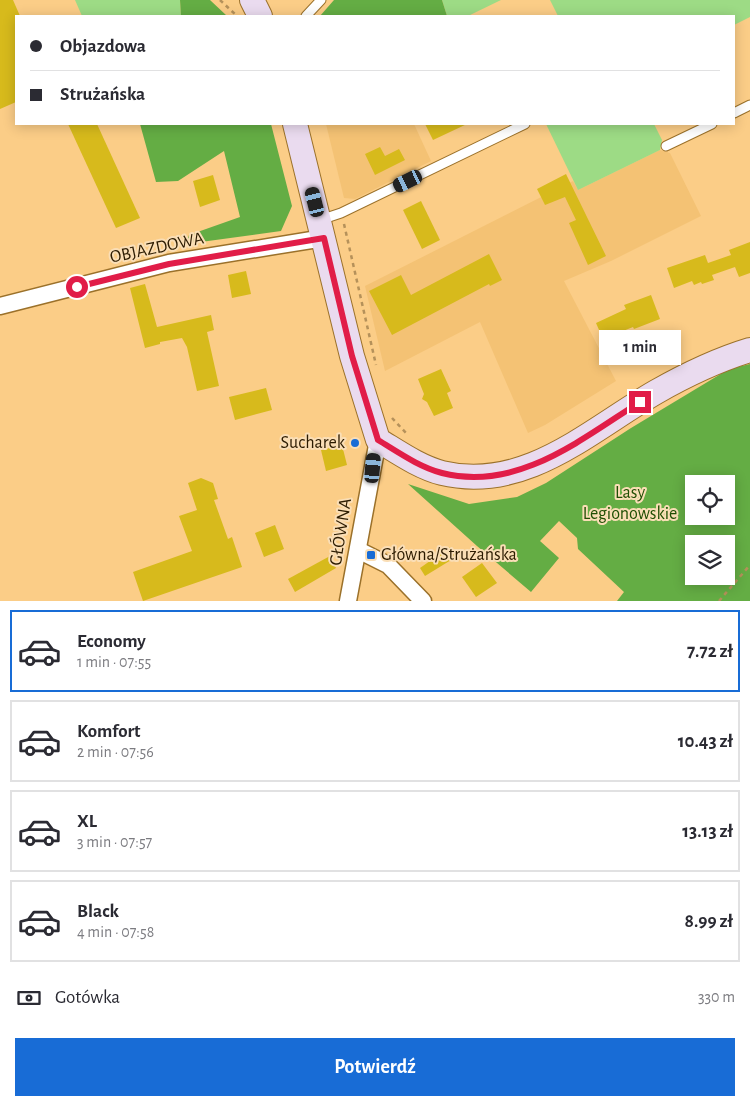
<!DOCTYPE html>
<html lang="pl">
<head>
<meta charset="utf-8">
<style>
	body { margin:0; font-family:"Alegreya Sans",sans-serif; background:#f2f2f3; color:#2b2b33; height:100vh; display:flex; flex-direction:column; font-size:19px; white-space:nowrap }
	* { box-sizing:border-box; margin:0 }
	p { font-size:16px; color:#7c7c81 }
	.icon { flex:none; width:28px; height:28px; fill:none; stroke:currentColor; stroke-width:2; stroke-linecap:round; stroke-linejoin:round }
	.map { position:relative; height:601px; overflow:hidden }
	.sheet { display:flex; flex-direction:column; background:#fff; flex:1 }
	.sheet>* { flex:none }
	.banner { position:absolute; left:15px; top:15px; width:720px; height:110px; border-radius:0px; box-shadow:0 2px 12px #0003; display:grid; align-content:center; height:110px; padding:0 15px; background:#fff }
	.fabs { position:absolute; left:685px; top:475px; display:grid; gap:10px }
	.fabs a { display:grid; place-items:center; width:50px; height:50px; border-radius:0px; background:#fff; box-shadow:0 2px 12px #0003; font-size:25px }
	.end { position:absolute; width:22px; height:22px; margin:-11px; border:6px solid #e11d48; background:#fff; box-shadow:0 0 0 2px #fff }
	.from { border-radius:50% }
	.bubble { position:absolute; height:35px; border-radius:0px; background:#fff; box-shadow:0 2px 12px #0003; font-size:16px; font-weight:700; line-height:35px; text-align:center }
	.car { position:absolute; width:15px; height:30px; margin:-15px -8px; border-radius:6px; box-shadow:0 0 4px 1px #0007; background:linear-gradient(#222 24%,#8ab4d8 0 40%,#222 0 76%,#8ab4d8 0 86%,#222 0) }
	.banner b { display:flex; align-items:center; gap:18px; height:48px; font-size:19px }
	.banner b+b { border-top:1px solid #e1e1e2 }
	.banner i { width:12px; height:12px; background:#2b2b33 }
	ul { padding:9px 0 0; list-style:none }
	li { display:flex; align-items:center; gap:15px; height:82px; margin:0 10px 8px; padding:0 5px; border:2px solid #e1e1e2; border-radius:0px }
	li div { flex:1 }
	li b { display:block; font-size:19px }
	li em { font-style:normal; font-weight:700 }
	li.selected { border-color:#186cd6 }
	li>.icon { width:45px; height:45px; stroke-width:1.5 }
	.pay { display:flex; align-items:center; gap:12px; height:55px; padding:0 15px; font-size:19px }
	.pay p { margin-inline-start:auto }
	.cta { display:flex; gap:10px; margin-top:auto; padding:10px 15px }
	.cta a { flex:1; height:58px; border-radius:0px; background:#186cd6; color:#fff; font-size:20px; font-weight:700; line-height:58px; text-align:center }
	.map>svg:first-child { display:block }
	.built { fill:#f4c274 }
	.green { fill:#9ddb85 }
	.forest { fill:#64ad44; fill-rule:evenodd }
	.building { fill:#d7ba1c }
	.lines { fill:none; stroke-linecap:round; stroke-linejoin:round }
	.lane-casing { stroke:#9b712a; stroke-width:11 }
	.street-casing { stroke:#9b712a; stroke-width:19 }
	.secondary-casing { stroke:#9b712a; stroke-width:26 }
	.path { stroke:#b5915a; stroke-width:2.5; stroke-dasharray:4 4; stroke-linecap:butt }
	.lane { stroke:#fff; stroke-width:9 }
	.street { stroke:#fff; stroke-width:16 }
	.secondary { stroke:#eadbef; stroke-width:24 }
	.route { stroke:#e11d48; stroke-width:6 }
	.poi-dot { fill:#186cd6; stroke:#fadeb6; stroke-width:2 }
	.labels { text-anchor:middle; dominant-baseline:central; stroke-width:4; stroke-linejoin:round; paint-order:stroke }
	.street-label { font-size:18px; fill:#2c1b00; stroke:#fadeb6 }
	.poi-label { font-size:18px; fill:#2c1b00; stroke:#fadeb6; text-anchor:end }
	.park-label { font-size:18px; fill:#204f04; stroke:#fadeb6 }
</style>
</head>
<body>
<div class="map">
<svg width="750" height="601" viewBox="0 0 750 601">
	<rect width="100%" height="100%" fill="#fbcd87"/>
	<!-- built -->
	<g class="built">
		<polygon points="326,124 414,124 431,161 355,199 344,198"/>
		<polygon points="660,150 670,153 701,216 611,261 564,281 616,381 545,425 528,433 480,322 385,371 365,286 573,181 578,190"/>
	</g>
	<!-- green -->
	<g class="green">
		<polygon points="75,0 180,0 181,16 82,16"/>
		<polygon points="442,0 501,0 468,16 447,16"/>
		<polygon points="550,0 750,0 750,17 734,25 734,16 558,16"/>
		<polygon points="546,124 654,124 662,140 660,150 578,190"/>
	</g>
	<!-- forest -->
	<g class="forest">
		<polygon points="180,0 210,0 227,16 181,16"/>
		<polygon points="334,0 442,0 447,16 320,16"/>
		<polygon points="140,124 271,124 292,206 281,231 186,244 189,235 240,217 224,151 178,181 156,182"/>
		<path d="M750,364V601H617L624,592L578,549L577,538L559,521L540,541L559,558L531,592L477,546L408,484L469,504L517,497L546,483L631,428L729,369ZM694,484H726V516H694ZM694,544H726V576H694Z"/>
	</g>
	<!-- building -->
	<g class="building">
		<polygon points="0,0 13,0 20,16 16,16 16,102 0,109"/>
		<polygon points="68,124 97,124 140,218 116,228"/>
		<polygon points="425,124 467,124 433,140"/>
		<polygon points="380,147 385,156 399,149 405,160 375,175 365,154"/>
		<polygon points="566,174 606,256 588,265 569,223 576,220 565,197 545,205 537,189"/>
		<polygon points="213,175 220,200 200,207 193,181"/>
		<polygon points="421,201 440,240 422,249 403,210"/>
		<polygon points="750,242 750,273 739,277 735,267 712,275 714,280 702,284 701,282 694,285 692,281 674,288 667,268 705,255 708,263 731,255 729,250"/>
		<polygon points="489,254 502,280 490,286 489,284 392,335 369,291 401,275 411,295"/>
		<polygon points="246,271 251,294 232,298 228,275"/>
		<polygon points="145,284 157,327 211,315 214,330 207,332 219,386 197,391 187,347 182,338 160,342 160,344 145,348 130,288"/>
		<polygon points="651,295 660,319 634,329 633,327 603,339 596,323 626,309 624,305"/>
		<polygon points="441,369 451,391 447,393 453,408 434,416 427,402 422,399 424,394 418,379"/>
		<polygon points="266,388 272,410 235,420 229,397"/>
		<polygon points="342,445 347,465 326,471 321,450"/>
		<polygon points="201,478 213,483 218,499 214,500 228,539 232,537 242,567 143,601 133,572 192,551 179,516 197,510 188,483"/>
		<polygon points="275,525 284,549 264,557 255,533"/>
		<polygon points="450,547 456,557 425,576 420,568"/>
		<polygon points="330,556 336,568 295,592 288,579"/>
		<polygon points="482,563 497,583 476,597 462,577"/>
	</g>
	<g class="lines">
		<defs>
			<g id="lane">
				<polyline points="306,16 321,0"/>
				<polyline points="734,113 750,105"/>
				<polyline points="666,146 712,124"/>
				<polyline points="320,220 341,213 525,124"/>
			</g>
			<g id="street">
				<polyline points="0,306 169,263 324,238"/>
				<polyline points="358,550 388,565 423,601"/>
				<polyline points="348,601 378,440"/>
			</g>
			<g id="secondary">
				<polyline points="252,0 260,16"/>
				<path d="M295,124L352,356L378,440C398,452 419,467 442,473C525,493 590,430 656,392C686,375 717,360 750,350"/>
			</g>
		</defs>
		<!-- lane casing -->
		<use href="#lane" class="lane-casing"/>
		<!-- street casing -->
		<use href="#street" class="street-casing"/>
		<!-- secondary casing -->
		<use href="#secondary" class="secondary-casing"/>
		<!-- path -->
		<g class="path">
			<polyline points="220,0 237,16"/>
			<polyline points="344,224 376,365"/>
			<polyline points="392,418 407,434"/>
			<polyline points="719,601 750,565"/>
		</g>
		<!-- lane -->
		<use href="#lane" class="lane"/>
		<!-- street -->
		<use href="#street" class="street"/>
		<!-- secondary -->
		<use href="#secondary" class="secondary"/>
	</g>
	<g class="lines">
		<!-- route -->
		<path class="route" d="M77,287L169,264L324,238L352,356L378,440C398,452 419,467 442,473C517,492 580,440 640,402"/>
	</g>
	<!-- markers -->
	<g class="poi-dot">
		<circle cx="355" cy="443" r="5"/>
		<rect x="366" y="550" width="10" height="10" rx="2.5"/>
	</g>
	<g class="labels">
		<!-- street labels -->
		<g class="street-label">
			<text transform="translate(157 248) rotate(-12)">OBJAZDOWA</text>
			<text transform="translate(341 532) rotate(-81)">GŁÓWNA</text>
		</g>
		<!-- poi labels -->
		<g class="poi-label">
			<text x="345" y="443">Sucharek</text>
			<text x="381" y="555" text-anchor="start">Główna/Strużańska</text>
		</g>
		<!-- park labels -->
		<g class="park-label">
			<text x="630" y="493">Lasy<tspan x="630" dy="21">Legionowskie</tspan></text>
		</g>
	</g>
</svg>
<div class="fabs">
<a><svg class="icon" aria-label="locate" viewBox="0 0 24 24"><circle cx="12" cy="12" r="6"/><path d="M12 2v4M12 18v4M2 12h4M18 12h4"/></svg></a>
<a><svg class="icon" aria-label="layers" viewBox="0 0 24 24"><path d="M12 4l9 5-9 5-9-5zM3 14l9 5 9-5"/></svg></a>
</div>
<i class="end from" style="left:77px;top:287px"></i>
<i class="end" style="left:640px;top:402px"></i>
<div class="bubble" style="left:599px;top:330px;width:82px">1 min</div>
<i class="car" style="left:408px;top:181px;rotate:244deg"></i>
<i class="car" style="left:315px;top:202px;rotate:346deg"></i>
<i class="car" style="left:373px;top:468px;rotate:5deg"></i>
<div class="banner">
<b><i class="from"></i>Objazdowa</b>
<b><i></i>Strużańska</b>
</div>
</div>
<section class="sheet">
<ul>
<li class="selected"><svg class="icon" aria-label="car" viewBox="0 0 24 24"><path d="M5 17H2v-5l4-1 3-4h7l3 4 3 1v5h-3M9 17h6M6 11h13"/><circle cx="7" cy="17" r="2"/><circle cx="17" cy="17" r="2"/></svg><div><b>Economy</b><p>1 min · 07:55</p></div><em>7.72 zł</em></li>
<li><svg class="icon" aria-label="car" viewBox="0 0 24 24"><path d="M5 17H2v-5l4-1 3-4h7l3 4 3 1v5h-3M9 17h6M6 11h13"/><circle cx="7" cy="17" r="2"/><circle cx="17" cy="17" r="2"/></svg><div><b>Komfort</b><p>2 min · 07:56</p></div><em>10.43 zł</em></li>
<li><svg class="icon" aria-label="car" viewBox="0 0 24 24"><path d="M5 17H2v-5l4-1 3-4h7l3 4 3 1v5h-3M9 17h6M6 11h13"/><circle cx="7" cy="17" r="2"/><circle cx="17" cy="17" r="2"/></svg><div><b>XL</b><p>3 min · 07:57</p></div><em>13.13 zł</em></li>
<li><svg class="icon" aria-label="car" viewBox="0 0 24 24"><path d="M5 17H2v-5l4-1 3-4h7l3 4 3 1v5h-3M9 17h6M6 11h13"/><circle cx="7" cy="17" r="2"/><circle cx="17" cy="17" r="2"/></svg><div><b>Black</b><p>4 min · 07:58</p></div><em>8.99 zł</em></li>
</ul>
<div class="pay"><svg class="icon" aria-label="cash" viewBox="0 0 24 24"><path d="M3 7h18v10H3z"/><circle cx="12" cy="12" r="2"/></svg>Gotówka<p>330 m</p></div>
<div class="cta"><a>Potwierdź</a></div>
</section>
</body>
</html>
